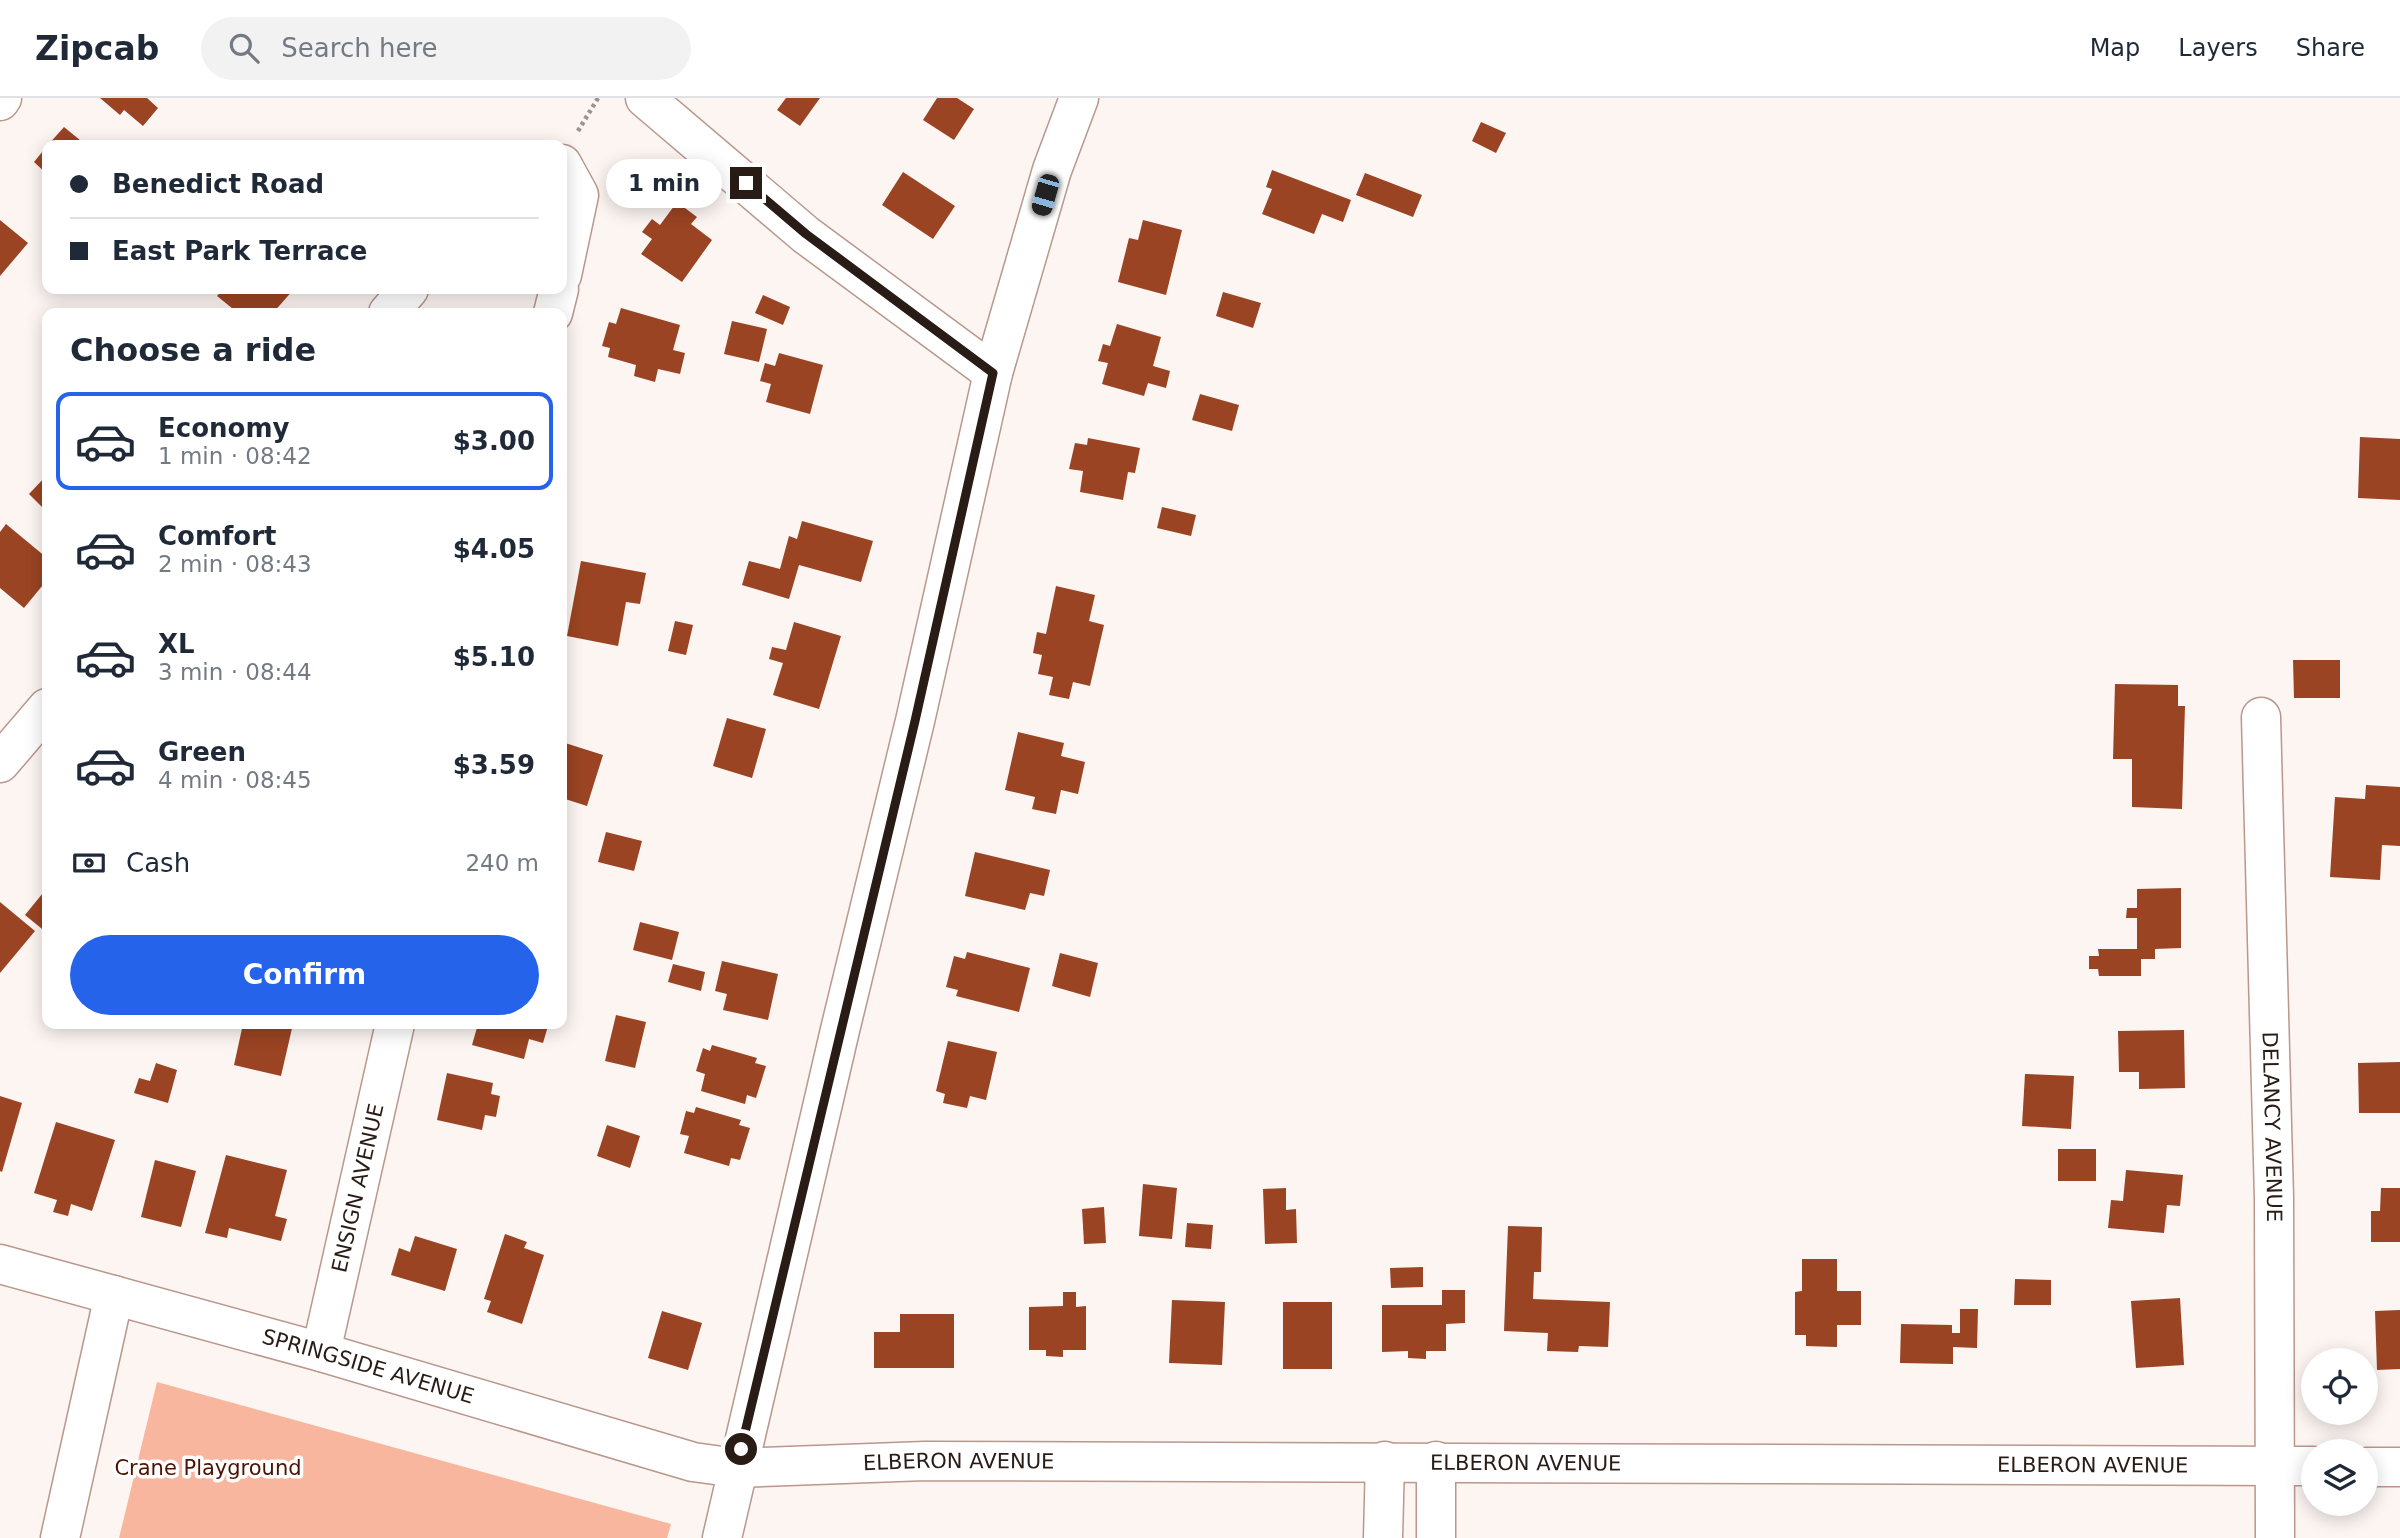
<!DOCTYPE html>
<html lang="en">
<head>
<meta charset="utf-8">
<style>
	body { margin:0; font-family:"DejaVu Sans",sans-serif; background:#f2f2f3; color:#1f2937; height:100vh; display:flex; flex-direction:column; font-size:26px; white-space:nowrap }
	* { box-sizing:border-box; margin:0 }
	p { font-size:23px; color:#747a83 }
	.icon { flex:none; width:38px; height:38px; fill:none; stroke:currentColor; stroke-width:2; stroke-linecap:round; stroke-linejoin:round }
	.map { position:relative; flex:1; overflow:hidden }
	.drawer { position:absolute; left:42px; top:210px; width:525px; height:721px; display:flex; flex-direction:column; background:#fff; border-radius:14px; box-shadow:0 4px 18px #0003 }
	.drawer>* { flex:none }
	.hud { position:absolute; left:42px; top:42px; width:525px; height:154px; border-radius:14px; box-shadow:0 4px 18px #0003; display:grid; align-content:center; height:154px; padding:0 28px; background:#fff }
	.buttons { position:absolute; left:2301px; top:1250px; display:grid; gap:14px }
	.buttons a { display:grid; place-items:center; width:77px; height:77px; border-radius:50%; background:#fff; box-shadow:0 4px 18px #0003; font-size:35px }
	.end { position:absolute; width:32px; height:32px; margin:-16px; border:9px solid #291c17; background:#fff; box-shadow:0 0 0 4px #fff }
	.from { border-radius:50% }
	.bubble { position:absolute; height:49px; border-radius:24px; background:#fff; box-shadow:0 4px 18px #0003; font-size:23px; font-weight:800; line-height:49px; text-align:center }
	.car { position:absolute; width:21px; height:42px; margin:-21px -10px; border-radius:9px; box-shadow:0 0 5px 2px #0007; background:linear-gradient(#222 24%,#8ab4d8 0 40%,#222 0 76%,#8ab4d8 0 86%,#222 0) }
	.hud b { display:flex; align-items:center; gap:24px; height:66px; font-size:26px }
	.hud b+b { border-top:2px solid #e0e1e3 }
	.hud i { width:18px; height:18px; background:#1f2937 }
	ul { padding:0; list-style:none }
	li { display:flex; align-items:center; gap:21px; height:98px; margin:0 14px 10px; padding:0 14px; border:4px solid transparent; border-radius:14px }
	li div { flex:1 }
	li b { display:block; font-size:26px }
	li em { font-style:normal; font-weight:800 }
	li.selected { border-color:#2563eb }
	li>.icon { width:63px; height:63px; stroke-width:1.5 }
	h2 { padding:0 28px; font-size:32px; line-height:84px }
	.pay { display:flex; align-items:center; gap:18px; height:77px; padding:0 28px; font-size:26px }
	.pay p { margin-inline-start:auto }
	.button { display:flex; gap:14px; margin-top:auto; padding:14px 28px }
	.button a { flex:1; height:80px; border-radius:42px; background:#2563eb; color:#fff; font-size:28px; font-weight:800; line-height:80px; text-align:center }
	header { display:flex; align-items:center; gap:42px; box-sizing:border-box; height:98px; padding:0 35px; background:#fff; border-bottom:2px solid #e0e1e3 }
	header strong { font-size:33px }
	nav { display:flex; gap:38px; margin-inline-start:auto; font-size:24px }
	.search { width:490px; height:63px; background:#f2f2f3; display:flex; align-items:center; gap:18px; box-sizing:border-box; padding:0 24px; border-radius:38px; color:#747a83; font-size:26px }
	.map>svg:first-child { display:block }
	.green { fill:#f9b69e }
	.building { fill:#9a4423 }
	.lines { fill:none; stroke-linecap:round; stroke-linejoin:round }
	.minor-casing { stroke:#b9978b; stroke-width:41 }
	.path { stroke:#9c938f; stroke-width:4.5; stroke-dasharray:3.5 3.5; stroke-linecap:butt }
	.minor { stroke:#fff; stroke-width:38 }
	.route { stroke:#291c17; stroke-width:9 }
	.labels { text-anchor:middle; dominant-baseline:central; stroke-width:7; stroke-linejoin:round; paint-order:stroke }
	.street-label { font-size:21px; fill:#291c17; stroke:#fff }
	.park-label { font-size:21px; fill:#4d1300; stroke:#fff }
</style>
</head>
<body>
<header>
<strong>Zipcab</strong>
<div class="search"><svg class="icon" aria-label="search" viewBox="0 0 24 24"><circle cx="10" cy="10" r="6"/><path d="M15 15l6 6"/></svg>Search here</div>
<nav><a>Map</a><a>Layers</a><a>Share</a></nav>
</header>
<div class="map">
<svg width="2400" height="1440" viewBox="0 0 2400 1440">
	<rect width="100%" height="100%" fill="#fcf5f2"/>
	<!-- green -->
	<polygon class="green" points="157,1284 671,1426 667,1440 119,1440"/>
	<!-- building -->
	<g class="building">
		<polygon points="100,0 147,0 158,10 143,28 124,12 120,17"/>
		<polygon points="786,0 820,0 800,28 777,12"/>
		<polygon points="937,0 957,0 974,11 954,42 923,22"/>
		<polygon points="1481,24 1506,35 1496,55 1472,43"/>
		<polygon points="64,29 86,47 48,47"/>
		<polygon points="47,48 47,76 34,64"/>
		<polygon points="1272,72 1351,102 1343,124 1322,116 1314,136 1262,116 1272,91 1266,89"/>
		<polygon points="903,74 955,108 933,141 882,107"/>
		<polygon points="1365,75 1422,97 1413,119 1356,97"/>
		<polygon points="677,104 697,119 691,126 712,142 682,184 641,156 652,141 642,134 652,121 660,127"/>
		<polygon points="0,122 28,145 0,178"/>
		<polygon points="1143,122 1182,132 1166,197 1118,184 1129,140 1138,142"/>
		<polygon points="223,191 294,191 273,215 238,215 217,198"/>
		<polygon points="1223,194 1261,205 1253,230 1216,218"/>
		<polygon points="763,197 790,209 783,227 755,215"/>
		<polygon points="621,210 680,227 673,252 685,255 680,276 658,271 655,284 634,278 636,267 608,259 610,250 602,248 609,224 616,226"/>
		<polygon points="732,223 767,231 759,264 724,256"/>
		<polygon points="1117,226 1161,239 1153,268 1170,273 1166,290 1148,285 1144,298 1102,286 1108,265 1098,263 1103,246 1110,248"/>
		<polygon points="779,255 823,267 810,316 766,304 771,286 760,283 765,265 775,268"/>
		<polygon points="1200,296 1239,307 1232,333 1192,322"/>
		<polygon points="2360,339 2400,341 2400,402 2358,400"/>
		<polygon points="1088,340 1140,350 1135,375 1128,374 1123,402 1080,394 1083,373 1069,371 1075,345 1087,347"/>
		<polygon points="47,377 47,414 29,396"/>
		<polygon points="1162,409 1196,417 1191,438 1157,430"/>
		<polygon points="802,423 873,443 861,484 799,467 789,501 742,487 749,463 780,471 789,438 797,441"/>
		<polygon points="6,426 47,460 47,482 24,510 0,490 0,434"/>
		<polygon points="581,463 646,475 640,506 626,504 618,548 567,538"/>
		<polygon points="1056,488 1095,497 1089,523 1104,527 1090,588 1073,584 1069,601 1049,597 1053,579 1038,576 1042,557 1033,555 1037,534 1046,536"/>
		<polygon points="675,523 693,527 686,557 668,553"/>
		<polygon points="794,524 841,538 819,611 773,597 783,565 769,561 772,549 786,552"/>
		<polygon points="2293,562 2340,562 2340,600 2294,600"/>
		<polygon points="2115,586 2178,587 2178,608 2185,608 2182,711 2132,709 2132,661 2113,661"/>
		<polygon points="727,620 766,631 752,680 713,668"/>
		<polygon points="1018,634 1064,645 1061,658 1085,664 1078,696 1061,692 1056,716 1032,711 1035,699 1005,692"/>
		<polygon points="562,644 603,657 587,708 562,700"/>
		<polygon points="2366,687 2400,689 2400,748 2382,747 2380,782 2330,779 2335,699 2365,701"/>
		<polygon points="606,734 642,743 634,773 598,764"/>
		<polygon points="975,754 1050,772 1044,798 1030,795 1025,812 965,798"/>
		<polygon points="47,790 47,835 25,817"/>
		<polygon points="2181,790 2181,850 2155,851 2155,861 2141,861 2141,878 2099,878 2098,871 2089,871 2089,858 2099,858 2098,851 2137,851 2137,820 2126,820 2127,810 2137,810 2137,791"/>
		<polygon points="0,804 35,833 0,875"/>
		<polygon points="640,824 679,834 672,862 633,852"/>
		<polygon points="967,854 1030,870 1019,914 956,898 958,892 946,889 954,858 965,861"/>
		<polygon points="1060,855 1098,865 1090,899 1052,888"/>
		<polygon points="722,863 778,876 768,922 723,912 727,896 715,893"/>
		<polygon points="673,866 705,874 701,893 668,884"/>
		<polygon points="616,917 646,924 635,970 605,963"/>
		<polygon points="243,926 293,926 281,978 234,967"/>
		<polygon points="478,926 540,926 548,928 543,945 529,941 524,961 472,947"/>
		<polygon points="2184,932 2185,990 2139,991 2139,974 2119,974 2118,933"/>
		<polygon points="948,943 997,954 986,1002 970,998 967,1010 943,1005 945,996 936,993"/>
		<polygon points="712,947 757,960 755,965 766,968 756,1000 747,997 745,1006 701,993 705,976 696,973 703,950 710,953"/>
		<polygon points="2400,964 2400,1015 2359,1015 2358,965"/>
		<polygon points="156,965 177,972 168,1005 134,995 139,980 150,983"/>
		<polygon points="447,975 493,985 491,996 500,998 496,1019 485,1017 482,1032 437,1022"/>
		<polygon points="2025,976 2074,978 2071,1031 2022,1028"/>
		<polygon points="0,998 22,1005 2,1074 0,1073"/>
		<polygon points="696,1009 741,1022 739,1027 750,1030 740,1062 731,1060 729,1068 684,1055 689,1038 680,1036 686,1013 694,1015"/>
		<polygon points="56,1024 115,1042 92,1113 71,1106 68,1118 53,1114 57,1102 34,1095"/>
		<polygon points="607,1027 640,1038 630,1070 597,1058"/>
		<rect x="2058" y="1051" width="38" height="32"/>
		<polygon points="226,1057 287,1072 275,1118 287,1121 281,1143 229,1130 227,1140 205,1135"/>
		<polygon points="155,1062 196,1073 181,1129 141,1119"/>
		<polygon points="2126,1072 2183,1077 2180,1108 2167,1107 2164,1135 2108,1130 2111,1102 2123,1103"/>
		<polygon points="1143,1086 1177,1090 1172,1141 1139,1138"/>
		<polygon points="1286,1090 1286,1112 1296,1111 1297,1145 1265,1146 1263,1091"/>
		<polygon points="2381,1090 2400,1090 2400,1144 2371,1144 2371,1113 2380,1113"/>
		<polygon points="1104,1109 1106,1145 1084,1146 1082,1111"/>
		<polygon points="1187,1125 1213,1127 1211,1151 1185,1149"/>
		<polygon points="1508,1128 1542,1129 1541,1174 1534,1174 1533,1201 1610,1204 1608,1249 1579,1248 1578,1254 1547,1253 1548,1235 1504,1233"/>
		<polygon points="505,1136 527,1144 524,1150 544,1157 522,1226 487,1214 491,1203 484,1201"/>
		<polygon points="415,1138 457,1151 445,1193 391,1177 399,1150 410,1154"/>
		<polygon points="1802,1161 1837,1161 1837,1193 1861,1193 1861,1227 1837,1227 1837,1249 1806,1248 1806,1237 1795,1237 1795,1194 1802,1193"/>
		<polygon points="1423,1169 1423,1189 1391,1190 1390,1170"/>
		<polygon points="2015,1181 2051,1182 2051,1207 2014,1207"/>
		<polygon points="1442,1192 1465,1192 1465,1225 1446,1226 1446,1253 1426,1253 1426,1261 1408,1260 1408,1253 1382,1254 1382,1207 1442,1207"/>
		<polygon points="1063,1194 1076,1194 1076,1209 1086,1208 1086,1252 1063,1252 1063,1259 1046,1258 1046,1252 1029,1252 1029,1209 1063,1208"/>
		<polygon points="2180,1200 2184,1267 2136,1270 2131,1203"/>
		<polygon points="1172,1202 1225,1204 1222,1267 1169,1265"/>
		<rect x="1283" y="1204" width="49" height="67"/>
		<polygon points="1960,1211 1978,1211 1977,1250 1953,1249 1953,1266 1900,1265 1901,1226 1952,1227 1952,1235 1960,1235"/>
		<polygon points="2400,1212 2400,1271 2377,1272 2375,1213"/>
		<polygon points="662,1213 702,1225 688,1272 648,1260"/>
		<polygon points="900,1216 954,1216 954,1270 874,1270 874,1234 900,1234"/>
	</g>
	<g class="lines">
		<defs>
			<g id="minor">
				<polyline points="645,0 806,137 993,275"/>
				<polyline points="0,3 2,0"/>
				<polyline points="562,66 579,97 562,177"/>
				<polyline points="388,215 409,191"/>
				<polyline points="553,215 559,191"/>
				<path id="s1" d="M2261,619L2274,1100L2275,1440"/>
				<polyline points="0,665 47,610"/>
				<path id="s2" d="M0,1166L321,1254L693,1364L737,1370L925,1363L2314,1368"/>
				<path id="s3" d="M321,1254L395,926"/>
				<polyline points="2366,1369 2400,1369"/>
				<polyline points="60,1440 114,1197"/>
				<polyline points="722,1440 840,932 915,623 993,275 1052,72 1079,0"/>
				<polyline points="1383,1440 1385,1363"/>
				<polyline points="1436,1440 1436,1363"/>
			</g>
		</defs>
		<!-- minor casing -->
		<use href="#minor" class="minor-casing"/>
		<!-- path -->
		<polyline class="path" points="578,33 598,0"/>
		<!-- minor -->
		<use href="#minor" class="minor"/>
	</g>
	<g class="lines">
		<!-- route -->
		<polyline class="route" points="741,1351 915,623 993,275 806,136 746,85"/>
	</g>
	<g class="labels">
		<!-- street labels -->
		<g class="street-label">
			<text stroke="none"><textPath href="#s1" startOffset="410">DELANCY AVENUE</textPath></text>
			<text stroke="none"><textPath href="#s3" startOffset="168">ENSIGN AVENUE</textPath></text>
			<text stroke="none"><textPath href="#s2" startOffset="382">SPRINGSIDE AVENUE</textPath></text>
			<text stroke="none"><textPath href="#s2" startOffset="987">ELBERON AVENUE</textPath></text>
			<text stroke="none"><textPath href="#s2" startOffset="1554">ELBERON AVENUE</textPath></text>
			<text stroke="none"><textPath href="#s2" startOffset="2121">ELBERON AVENUE</textPath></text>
		</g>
		<!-- park labels -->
		<g class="park-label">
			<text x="208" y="1370">Crane Playground</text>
		</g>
	</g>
</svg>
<div class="buttons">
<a><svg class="icon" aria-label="locate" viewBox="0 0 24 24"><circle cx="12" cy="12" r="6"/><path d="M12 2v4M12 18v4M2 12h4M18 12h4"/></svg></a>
<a><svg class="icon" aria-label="layers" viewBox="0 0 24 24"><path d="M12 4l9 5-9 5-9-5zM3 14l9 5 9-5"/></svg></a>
</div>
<i class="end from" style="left:741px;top:1351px"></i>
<i class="end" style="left:746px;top:85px"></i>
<div class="bubble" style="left:606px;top:61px;width:116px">1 min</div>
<i class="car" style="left:1045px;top:97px;rotate:196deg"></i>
<div class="hud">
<b><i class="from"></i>Benedict Road</b>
<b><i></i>East Park Terrace</b>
</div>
<section class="drawer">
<h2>Choose a ride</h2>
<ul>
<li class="selected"><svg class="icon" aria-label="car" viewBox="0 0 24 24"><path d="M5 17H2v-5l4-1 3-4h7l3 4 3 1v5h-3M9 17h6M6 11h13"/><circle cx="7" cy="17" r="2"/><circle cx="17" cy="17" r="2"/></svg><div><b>Economy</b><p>1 min · 08:42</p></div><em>$3.00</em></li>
<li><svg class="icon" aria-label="car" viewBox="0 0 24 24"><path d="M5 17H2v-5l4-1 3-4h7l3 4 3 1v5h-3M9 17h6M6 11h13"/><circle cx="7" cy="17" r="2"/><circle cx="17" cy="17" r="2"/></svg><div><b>Comfort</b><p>2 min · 08:43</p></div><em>$4.05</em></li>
<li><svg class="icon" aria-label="car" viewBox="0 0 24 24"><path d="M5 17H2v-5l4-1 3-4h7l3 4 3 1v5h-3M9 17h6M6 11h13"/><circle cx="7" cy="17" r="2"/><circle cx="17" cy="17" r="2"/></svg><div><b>XL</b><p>3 min · 08:44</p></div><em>$5.10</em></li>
<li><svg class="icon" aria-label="car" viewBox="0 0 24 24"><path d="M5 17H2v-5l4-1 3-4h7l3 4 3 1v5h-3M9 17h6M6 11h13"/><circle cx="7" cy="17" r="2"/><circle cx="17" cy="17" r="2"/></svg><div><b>Green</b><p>4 min · 08:45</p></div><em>$3.59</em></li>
</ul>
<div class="pay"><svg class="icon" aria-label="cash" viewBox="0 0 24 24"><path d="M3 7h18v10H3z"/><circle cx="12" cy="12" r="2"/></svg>Cash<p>240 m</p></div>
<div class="button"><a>Confirm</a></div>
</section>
</div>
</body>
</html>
